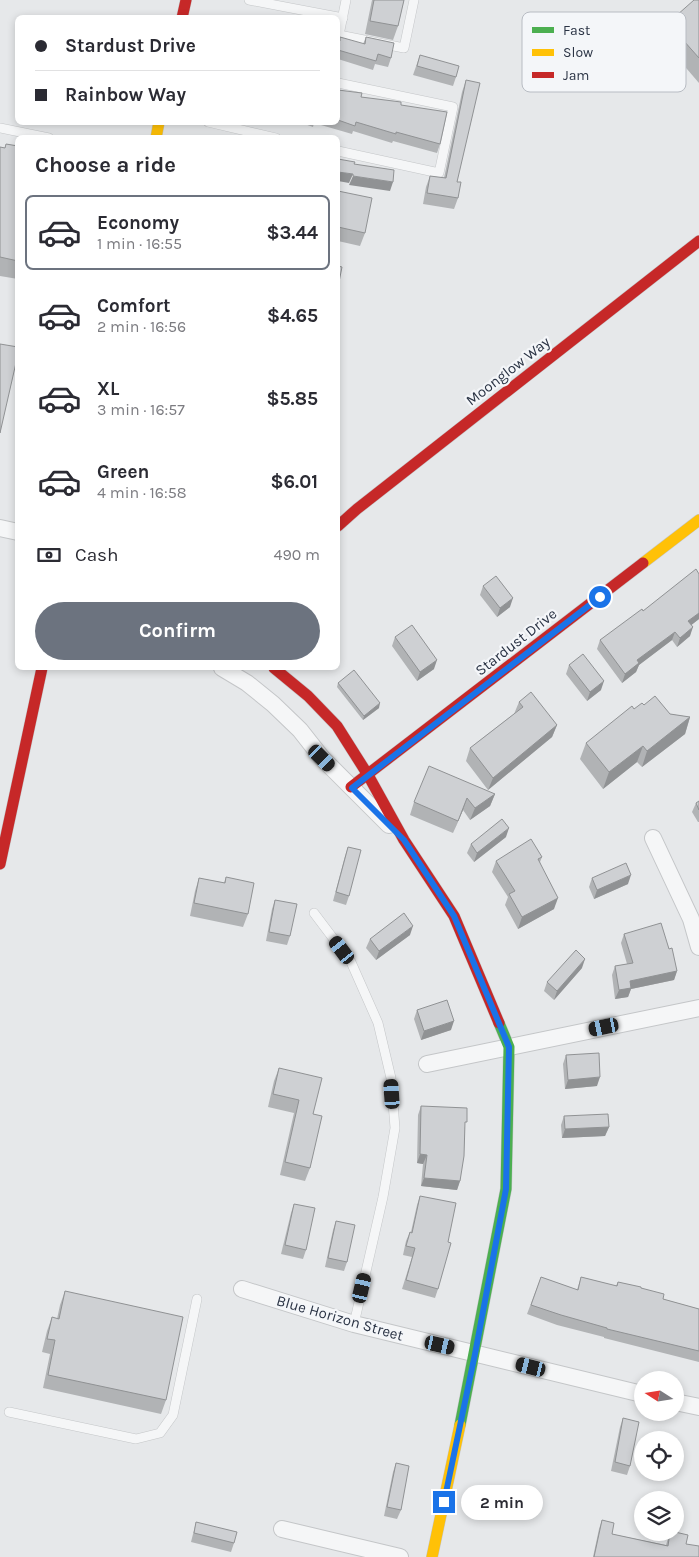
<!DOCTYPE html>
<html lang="en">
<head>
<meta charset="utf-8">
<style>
	body { margin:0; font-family:Karla,sans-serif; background:#f7f7f7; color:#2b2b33; height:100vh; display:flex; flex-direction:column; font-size:19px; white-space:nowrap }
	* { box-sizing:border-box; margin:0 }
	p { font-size:16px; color:#7c7c81 }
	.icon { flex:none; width:28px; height:28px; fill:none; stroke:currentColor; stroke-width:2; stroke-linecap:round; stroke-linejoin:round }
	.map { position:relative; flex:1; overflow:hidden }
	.side { position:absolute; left:15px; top:135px; width:325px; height:535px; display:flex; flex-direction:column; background:#fff; border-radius:8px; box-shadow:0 2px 8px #0003 }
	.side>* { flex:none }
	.guide { position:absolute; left:15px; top:15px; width:325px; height:110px; border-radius:8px; box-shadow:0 2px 8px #0003; display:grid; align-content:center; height:110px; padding:0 20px; background:#fff }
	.needle { width:32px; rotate:282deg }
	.buttons { position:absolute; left:634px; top:1371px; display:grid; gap:10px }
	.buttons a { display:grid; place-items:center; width:50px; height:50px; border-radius:50%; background:#fff; box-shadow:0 2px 8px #0003; font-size:25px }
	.end { position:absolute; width:22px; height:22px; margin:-11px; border:6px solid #1a73e8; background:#fff; box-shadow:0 0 0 2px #fff }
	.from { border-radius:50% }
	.bubble { position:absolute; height:35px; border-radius:18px; background:#fff; box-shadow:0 2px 8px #0003; font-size:16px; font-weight:700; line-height:35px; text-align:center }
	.car { position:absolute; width:15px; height:30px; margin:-15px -8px; border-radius:6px; box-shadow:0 0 4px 1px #0007; background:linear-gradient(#222 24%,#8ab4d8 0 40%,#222 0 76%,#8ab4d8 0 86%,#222 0) }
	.guide b { display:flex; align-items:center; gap:18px; height:48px; font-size:19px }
	.guide b+b { border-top:1px solid #e1e1e2 }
	.guide i { width:12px; height:12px; background:#2b2b33 }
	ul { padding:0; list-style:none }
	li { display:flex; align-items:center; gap:15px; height:75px; margin:0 10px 8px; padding:0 10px; border:2px solid transparent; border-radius:8px }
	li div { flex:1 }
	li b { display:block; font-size:19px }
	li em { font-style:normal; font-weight:700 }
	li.on { border-color:#6c737f }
	li>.icon { width:45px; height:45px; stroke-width:1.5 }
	h2 { padding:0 20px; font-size:22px; line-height:60px }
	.pay { display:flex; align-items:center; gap:12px; height:55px; padding:0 20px; font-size:19px }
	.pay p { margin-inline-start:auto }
	.primary-button { display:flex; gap:10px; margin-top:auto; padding:10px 20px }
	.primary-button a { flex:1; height:58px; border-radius:30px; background:#6c737f; color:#fff; font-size:20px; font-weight:700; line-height:58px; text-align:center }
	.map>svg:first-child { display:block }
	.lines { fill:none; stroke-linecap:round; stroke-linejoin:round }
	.lane-casing { stroke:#c4c6c8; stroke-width:10 }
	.street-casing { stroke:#c4c6c8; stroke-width:18 }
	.fast-casing { stroke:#c4c6c8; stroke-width:12 }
	.slow-casing { stroke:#c4c6c8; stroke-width:12 }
	.jam-casing { stroke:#c4c6c8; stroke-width:12 }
	.lane { stroke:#f5f6f7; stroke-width:9 }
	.street { stroke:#f5f6f7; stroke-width:16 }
	.fast { stroke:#4caf50; stroke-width:11 }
	.slow { stroke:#ffc107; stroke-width:11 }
	.jam { stroke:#c62828; stroke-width:11 }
	.wall { fill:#b1b3b5 }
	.shaded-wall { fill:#909294 }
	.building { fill:#ced0d3; stroke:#909294 }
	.route { stroke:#1a73e8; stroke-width:6 }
	.labels { text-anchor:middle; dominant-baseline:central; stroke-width:4.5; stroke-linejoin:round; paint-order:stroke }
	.street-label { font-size:15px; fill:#2b3445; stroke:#f4f6f9 }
	.key { fill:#f4f6f9; stroke:#b8bcc3; stroke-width:1 }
	.key-label { font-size:14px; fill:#2b3445 }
</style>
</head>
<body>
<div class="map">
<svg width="699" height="1557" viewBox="0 0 699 1557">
	<rect width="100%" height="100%" fill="#e6e8ea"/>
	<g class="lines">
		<defs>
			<g id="lane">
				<polyline points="249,0 343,18"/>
				<polyline points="346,0 339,35 404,48 414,0"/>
				<polyline points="338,83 453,107 439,173 338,151"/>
				<polyline points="208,122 276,138"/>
				<polyline points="0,128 49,138"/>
				<polyline points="314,913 351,962 378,1023 391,1078 395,1128 383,1197 354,1324"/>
				<polyline points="9,1412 136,1439 160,1433 173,1415 197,1299"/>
			</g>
			<g id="street">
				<polyline points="0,528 18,532"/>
				<polyline points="222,668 247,683 273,704 300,730 322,758 389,825"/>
				<polyline points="653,838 691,919 699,947"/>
				<polyline points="427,1064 699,1008"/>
				<polyline points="242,1289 354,1324 642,1394"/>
				<polyline points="675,1402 699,1407"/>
				<polyline points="282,1529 400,1557"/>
			</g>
			<polyline id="fast" points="460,1425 506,1189 509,1047 499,1023"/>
			<g id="slow">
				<polyline points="156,138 159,122"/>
				<polyline points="643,563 699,520"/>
				<polyline points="432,1557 460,1425"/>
			</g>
			<g id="jam">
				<polyline points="182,18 186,0"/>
				<polyline points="338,526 357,509 699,241"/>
				<polyline points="274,668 308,696 337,726 368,775 404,840 454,916 499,1023"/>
				<polyline points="351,787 643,563"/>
				<polyline points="0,864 42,668"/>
			</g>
		</defs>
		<!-- lane casing -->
		<use href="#lane" class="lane-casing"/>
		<!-- street casing -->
		<use href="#street" class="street-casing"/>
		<!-- fast casing -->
		<use href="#fast" class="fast-casing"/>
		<!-- slow casing -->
		<use href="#slow" class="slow-casing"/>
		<!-- jam casing -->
		<use href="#jam" class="jam-casing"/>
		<!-- lane -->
		<use href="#lane" class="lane"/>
		<!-- street -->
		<use href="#street" class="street"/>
		<!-- fast -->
		<use href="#fast" class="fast"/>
		<!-- slow -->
		<use href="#slow" class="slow"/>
		<!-- jam -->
		<use href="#jam" class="jam"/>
	</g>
	<!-- wall -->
	<g class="wall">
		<polygon points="372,0 404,0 398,26 393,40 365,34"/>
		<polygon points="699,0 699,83 662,40 668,23"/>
		<polygon points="366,37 391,58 388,67 375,64 373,70 338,59 338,40 363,44"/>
		<polygon points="420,55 456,77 453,86 413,75"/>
		<polygon points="466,80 457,182 458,198 454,209 423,204 426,187 430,176 444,178 462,92"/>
		<polygon points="338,90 361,97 401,105 440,144 437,153 393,141 392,143 353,131 352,134 314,123 313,127 299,122 338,122"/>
		<polygon points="6,144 18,146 18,279 0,276 0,147 5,148"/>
		<polygon points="338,191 365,233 360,246 338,241"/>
		<polygon points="699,574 699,619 691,625 690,636 677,647 672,640 639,665 636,672 622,683 597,649 600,640"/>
		<polygon points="483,586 510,607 497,617 480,595"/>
		<polygon points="395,637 434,669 417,681 392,646"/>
		<polygon points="569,665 601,690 587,701 566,674"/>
		<polygon points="338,683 379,708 363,720 337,687"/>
		<polygon points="519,702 557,725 552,737 488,790 466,761 470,748 514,714"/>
		<polygon points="644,705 670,714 690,717 685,734 642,767 637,762 603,789 580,759 586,743 634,709"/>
		<polygon points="495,794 490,806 470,820 463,810 453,833 410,815 414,802"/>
		<polygon points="699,801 699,822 698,822 692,812 696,803"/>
		<polygon points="506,837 474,862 467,853 471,844"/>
		<polygon points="348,847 349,896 346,905 333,901 345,856"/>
		<polygon points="542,857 540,862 554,909 518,929 505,905 508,897 492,872 496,861"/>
		<polygon points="226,877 248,914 243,927 190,916 195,891 199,878 224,883"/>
		<polygon points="592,878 628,884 594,899 589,887"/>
		<polygon points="275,900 290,936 287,945 266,941 272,909"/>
		<polygon points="624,934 669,949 677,971 674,980 631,989 628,997 615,999 612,975 615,966 627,964 621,943"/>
		<polygon points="410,935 376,960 366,948 370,939"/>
		<polygon points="582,968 554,1000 544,991 547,982"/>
		<polygon points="417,1010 451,1030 421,1040 414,1019"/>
		<polygon points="566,1055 597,1086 565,1089 563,1064"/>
		<polygon points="279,1068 313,1114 310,1168 305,1181 280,1175 294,1113 268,1107 274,1081"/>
		<polygon points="421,1106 465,1127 460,1181 457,1190 421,1186 423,1164 417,1163 418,1115"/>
		<polygon points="564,1116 609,1127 605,1136 562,1138 561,1125"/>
		<polygon points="420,1196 438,1289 435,1298 402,1289 412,1257 403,1255 406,1241 410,1232 411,1232 417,1205"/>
		<polygon points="294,1204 306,1250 303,1259 281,1254 291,1213"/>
		<polygon points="336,1221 347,1262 344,1271 325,1267 333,1230"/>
		<polygon points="541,1277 577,1290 581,1277 616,1286 618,1282 641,1288 663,1299 699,1309 699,1362 604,1338 604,1337 557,1325 527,1314"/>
		<polygon points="65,1291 166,1400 161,1414 43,1388 50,1354 42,1352 47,1331 52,1317 57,1319 60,1305"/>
		<polygon points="623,1418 630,1466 627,1475 611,1471 620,1427"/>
		<polygon points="396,1463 401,1510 397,1519 384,1516 393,1472"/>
		<polygon points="602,1520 612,1534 666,1545 670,1532 686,1544 699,1557 593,1557 599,1529"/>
		<polygon points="196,1522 234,1543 231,1552 191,1542"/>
	</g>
	<!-- shaded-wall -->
	<g class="shaded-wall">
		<polygon points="338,172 353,174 349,183 338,181"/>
		<polygon points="353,176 393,182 390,191 349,185"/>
		<polygon points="513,598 510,607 497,617 500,608"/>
		<polygon points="699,613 699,619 685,630 688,621"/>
		<polygon points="693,627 690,636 677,647 680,638"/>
		<polygon points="675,632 672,640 639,665 636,672 622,683 625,674 637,660"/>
		<polygon points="437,660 434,669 417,681 420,672"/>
		<polygon points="604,681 601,690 587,701 590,692"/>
		<polygon points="380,703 379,708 363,720 364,716"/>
		<polygon points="690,717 685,734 642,767 647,751"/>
		<polygon points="557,725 552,737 488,790 493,778"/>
		<polygon points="643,746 637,762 603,789 609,772"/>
		<polygon points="495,794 490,806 470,820 475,808"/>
		<polygon points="467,798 463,810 453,833 458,821"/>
		<polygon points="509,828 506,837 474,862 477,853"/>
		<polygon points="631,875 628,884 594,899 597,890"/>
		<polygon points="558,898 554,909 518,929 522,917"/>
		<polygon points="413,926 410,935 376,960 379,951"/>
		<polygon points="585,959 582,968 554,1000 557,991"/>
		<polygon points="677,971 674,980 631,989 628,997 615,999 619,990 630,981"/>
		<polygon points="454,1021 451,1030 421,1040 424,1031"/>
		<polygon points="600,1077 597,1086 565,1089 568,1080"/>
		<polygon points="609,1127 605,1136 562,1138 565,1129"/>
		<polygon points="420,1154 427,1155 423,1164 417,1163"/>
		<polygon points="424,1178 460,1181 457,1190 421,1186"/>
	</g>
	<!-- building -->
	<g class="building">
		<polygon points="374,0 404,0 398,26 370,21"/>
		<polygon points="694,0 699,0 699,58 668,23"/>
		<polygon points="340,37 365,44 366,37 394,43 391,58 378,54 376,61 338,50 338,40 340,41"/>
		<polygon points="420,55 459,66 456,77 417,66"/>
		<polygon points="466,80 480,83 457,182 461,182 458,198 427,193 430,176 446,178"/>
		<polygon points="338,90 362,93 361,97 401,102 401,105 447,112 440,144 396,132 396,134 356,122 355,126 338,120"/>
		<polygon points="6,144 18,146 18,261 0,257 0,147 5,148"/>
		<polygon points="338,159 355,162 354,164 394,170 393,182 353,176 353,174 338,172"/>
		<polygon points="338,191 372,198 365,233 338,227"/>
		<polygon points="338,266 342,267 338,287"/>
		<polygon points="0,344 18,347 18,354 0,433"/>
		<polygon points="696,569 699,574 699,613 688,621 693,627 680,638 675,632 637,660 639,663 625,674 600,640 642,609 643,611"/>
		<polygon points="496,576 513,598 500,608 483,586"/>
		<polygon points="412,625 437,660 420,672 395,637"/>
		<polygon points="583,654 604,681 590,692 569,665"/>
		<polygon points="354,670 380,703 364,716 338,683"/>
		<polygon points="531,692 557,725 493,778 470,748 523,707 519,702"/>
		<polygon points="655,696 670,714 690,717 647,751 643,746 609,772 586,743 632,706 634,709 642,703 644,705"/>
		<polygon points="429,766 495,794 475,808 467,798 458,821 414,802"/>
		<polygon points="699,801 699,810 696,803"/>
		<polygon points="502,819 509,828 477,853 471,844"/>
		<polygon points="531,839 542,857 538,859 558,898 522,917 509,894 515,891 496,861"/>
		<polygon points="348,847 361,850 349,896 336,892"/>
		<polygon points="626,863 631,875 597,890 592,878"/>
		<polygon points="226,877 254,883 248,914 194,903 199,878 225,883"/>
		<polygon points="275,900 297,904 290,936 269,932"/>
		<polygon points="404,913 413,926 379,951 370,939"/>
		<polygon points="661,923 669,949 672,948 677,971 630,981 631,988 619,990 615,966 633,963 624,934"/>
		<polygon points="576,950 585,959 557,991 547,982"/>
		<polygon points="447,1000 454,1021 424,1031 417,1010"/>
		<polygon points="599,1053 600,1077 568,1080 566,1055"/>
		<polygon points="279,1068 322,1078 313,1114 322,1116 310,1168 285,1162 299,1100 273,1094"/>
		<polygon points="421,1106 467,1108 467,1122 465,1122 464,1156 460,1181 424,1178 427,1155 420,1154"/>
		<polygon points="608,1114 609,1127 565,1129 564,1116"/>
		<polygon points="420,1196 456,1203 448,1242 451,1243 438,1289 406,1280 415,1248 406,1246 410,1232 412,1233"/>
		<polygon points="294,1204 315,1208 306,1250 285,1245"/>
		<polygon points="336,1221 355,1225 347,1262 328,1258"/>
		<polygon points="541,1277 578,1290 581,1277 617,1286 618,1282 641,1287 641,1288 664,1294 663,1299 699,1309 699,1351 607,1329 607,1328 561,1315 531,1305"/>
		<polygon points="65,1291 183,1317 166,1400 48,1375 55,1340 47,1339 52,1317 59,1319"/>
		<polygon points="623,1418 639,1422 630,1466 615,1462"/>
		<polygon points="396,1463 409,1466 401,1510 387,1507"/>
		<polygon points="602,1520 614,1523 612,1534 668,1546 670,1532 675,1532 688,1535 686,1544 699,1546 699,1557 594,1557"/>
		<polygon points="196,1522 237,1532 234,1543 194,1533"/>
	</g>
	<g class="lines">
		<!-- route -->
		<polyline class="route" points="444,1502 475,1354 506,1189 509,1047 454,916 404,840 352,788 600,597"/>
	</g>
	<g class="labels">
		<!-- street labels -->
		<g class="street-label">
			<text transform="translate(508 371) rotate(-38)">Moonglow Way</text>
			<text transform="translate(516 642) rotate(-38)">Stardust Drive</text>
			<text transform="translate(340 1318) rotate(16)">Blue Horizon Street</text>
		</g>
	</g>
	<!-- legend -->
	<rect x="522" y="12" width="164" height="80" rx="8" class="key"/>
	<rect x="532" y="27" width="22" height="6" fill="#4caf50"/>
	<rect x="532" y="49" width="22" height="7" fill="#ffc107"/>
	<rect x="532" y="72" width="22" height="6" fill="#c62828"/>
	<g class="key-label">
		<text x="563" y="35">Fast</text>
		<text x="563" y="57">Slow</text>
		<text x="563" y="80">Jam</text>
	</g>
</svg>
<div class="buttons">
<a><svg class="needle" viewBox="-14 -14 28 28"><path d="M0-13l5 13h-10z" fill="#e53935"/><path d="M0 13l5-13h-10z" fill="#7c7c81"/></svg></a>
<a><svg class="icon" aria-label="locate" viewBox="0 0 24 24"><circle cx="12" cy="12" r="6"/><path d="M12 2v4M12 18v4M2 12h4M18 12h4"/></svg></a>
<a><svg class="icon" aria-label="layers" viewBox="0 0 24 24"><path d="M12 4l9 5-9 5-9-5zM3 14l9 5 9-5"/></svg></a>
</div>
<i class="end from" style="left:600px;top:597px"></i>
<i class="end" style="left:444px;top:1502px"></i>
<div class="bubble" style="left:461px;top:1485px;width:82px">2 min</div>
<i class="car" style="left:322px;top:758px;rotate:135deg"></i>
<i class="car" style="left:342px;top:950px;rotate:323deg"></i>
<i class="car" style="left:604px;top:1027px;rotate:258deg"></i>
<i class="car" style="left:392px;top:1094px;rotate:356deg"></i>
<i class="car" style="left:362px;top:1288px;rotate:13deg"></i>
<i class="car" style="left:440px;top:1345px;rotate:103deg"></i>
<i class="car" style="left:531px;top:1367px;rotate:284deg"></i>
<div class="guide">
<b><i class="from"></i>Stardust Drive</b>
<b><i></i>Rainbow Way</b>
</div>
<section class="side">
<h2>Choose a ride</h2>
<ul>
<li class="on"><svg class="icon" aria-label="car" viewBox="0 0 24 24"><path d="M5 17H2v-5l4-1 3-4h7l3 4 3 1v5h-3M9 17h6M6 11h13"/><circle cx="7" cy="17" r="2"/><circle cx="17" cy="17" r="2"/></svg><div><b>Economy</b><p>1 min · 16:55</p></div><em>$3.44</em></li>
<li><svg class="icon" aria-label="car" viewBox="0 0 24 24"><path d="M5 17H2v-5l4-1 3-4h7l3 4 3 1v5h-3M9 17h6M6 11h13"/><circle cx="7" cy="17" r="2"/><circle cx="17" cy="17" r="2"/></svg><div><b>Comfort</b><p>2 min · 16:56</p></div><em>$4.65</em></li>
<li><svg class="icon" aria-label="car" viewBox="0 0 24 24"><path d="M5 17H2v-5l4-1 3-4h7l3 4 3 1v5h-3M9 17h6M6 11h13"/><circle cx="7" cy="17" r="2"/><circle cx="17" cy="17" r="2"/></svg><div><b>XL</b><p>3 min · 16:57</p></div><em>$5.85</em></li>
<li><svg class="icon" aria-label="car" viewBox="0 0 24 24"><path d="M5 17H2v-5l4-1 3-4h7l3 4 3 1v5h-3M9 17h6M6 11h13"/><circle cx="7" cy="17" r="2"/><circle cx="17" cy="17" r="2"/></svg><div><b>Green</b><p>4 min · 16:58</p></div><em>$6.01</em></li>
</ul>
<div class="pay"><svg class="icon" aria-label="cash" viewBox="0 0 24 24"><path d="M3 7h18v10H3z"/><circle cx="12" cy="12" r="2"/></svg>Cash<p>490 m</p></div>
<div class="primary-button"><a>Confirm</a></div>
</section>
</div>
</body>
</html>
